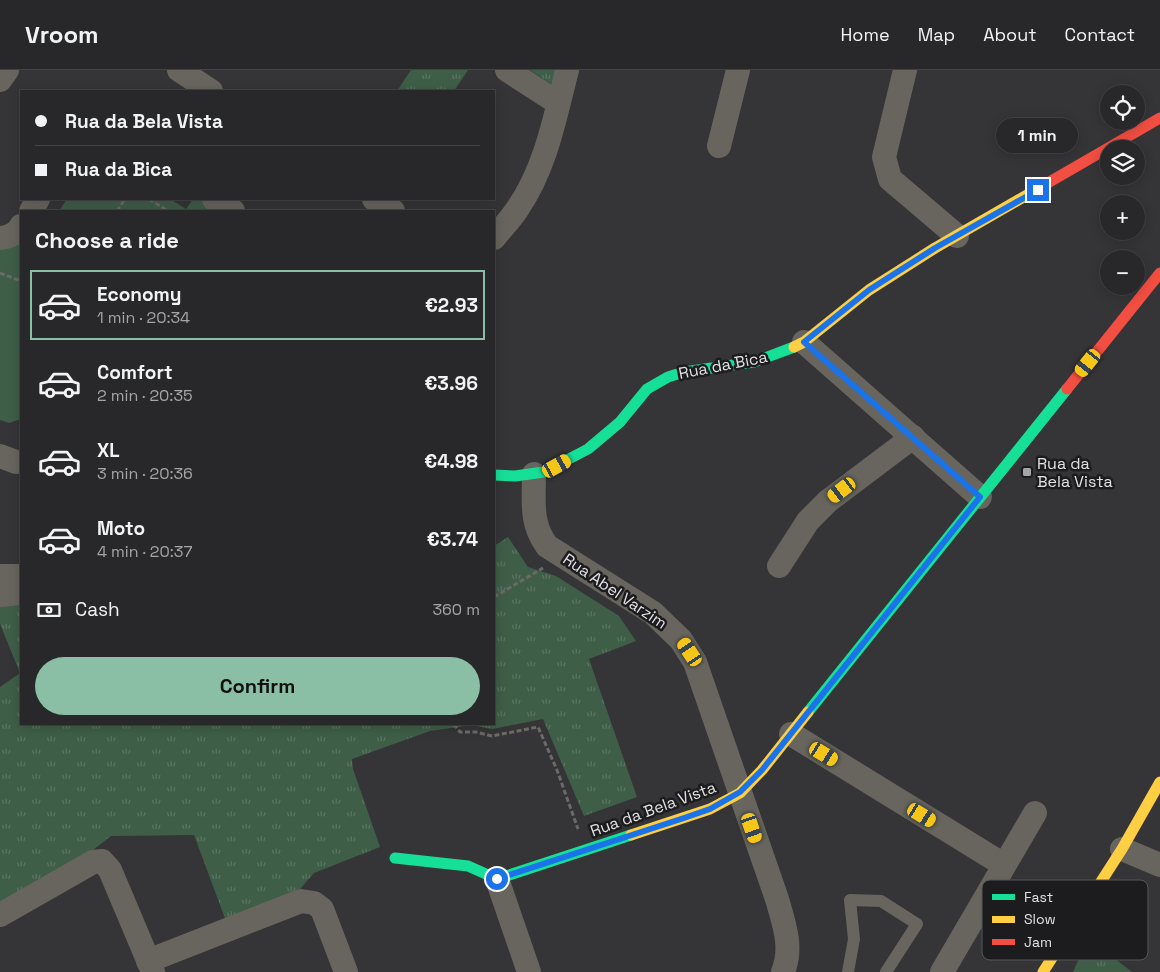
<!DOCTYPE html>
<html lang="en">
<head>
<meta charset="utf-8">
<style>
	body { margin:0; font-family:"Space Grotesk",sans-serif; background:#343335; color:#f1f3f6; height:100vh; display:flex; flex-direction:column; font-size:19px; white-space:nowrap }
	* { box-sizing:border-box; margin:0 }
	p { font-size:16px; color:#a5a5a8 }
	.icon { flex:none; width:28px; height:28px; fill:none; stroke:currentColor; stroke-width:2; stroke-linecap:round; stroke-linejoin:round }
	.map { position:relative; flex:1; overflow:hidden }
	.panel { position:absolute; left:20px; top:140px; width:475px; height:515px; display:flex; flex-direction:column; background:#282729; border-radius:0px; box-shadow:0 2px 12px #0003,0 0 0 1px #444446 }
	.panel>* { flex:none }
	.hud { position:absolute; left:20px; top:20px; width:475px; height:110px; border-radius:0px; box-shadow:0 2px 12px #0003,0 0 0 1px #444446; display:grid; align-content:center; height:110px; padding:0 15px; background:#282729 }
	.buttons { position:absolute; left:1100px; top:15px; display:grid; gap:10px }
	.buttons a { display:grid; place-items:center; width:45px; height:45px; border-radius:50%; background:#282729; box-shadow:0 2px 12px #0003,0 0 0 1px #444446; font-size:25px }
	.end { position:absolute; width:22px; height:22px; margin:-11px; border:6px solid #1a73e8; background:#fff; box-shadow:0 0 0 2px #fff }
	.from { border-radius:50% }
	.bubble { position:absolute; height:35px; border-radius:18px; background:#282729; box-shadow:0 2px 12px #0003,0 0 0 1px #444446; font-size:16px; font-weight:800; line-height:35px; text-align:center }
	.car { position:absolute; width:15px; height:30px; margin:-15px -8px; border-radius:6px; box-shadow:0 0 4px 1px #0007; background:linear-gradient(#f5c518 24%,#345 0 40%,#f5c518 0 76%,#345 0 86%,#f5c518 0) }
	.hud b { display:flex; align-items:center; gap:18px; height:48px; font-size:19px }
	.hud b+b { border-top:1px solid #444446 }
	.hud i { width:12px; height:12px; background:#f1f3f6 }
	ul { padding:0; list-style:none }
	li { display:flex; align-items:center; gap:15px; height:70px; margin:0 10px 8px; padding:0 5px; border:2px solid transparent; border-radius:0px }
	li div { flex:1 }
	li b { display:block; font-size:19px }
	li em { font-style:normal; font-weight:800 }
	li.selected { border-color:#8abfa5 }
	li>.icon { width:45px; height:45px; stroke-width:1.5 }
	h2 { padding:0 15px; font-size:22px; line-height:60px }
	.pay { display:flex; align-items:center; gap:12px; height:55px; padding:0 15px; font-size:19px }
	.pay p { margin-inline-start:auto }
	.primary-button { display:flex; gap:10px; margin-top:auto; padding:10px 15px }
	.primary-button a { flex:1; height:58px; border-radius:30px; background:#8abfa5; color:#111; font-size:20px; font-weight:800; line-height:58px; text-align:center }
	header { display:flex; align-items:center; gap:30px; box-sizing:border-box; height:70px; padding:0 25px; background:#282729; border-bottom:1px solid #444446 }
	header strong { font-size:24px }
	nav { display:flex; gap:28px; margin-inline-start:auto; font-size:18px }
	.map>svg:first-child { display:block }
	.grass { fill:url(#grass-tufts) }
	.green { fill:#3f5e48 }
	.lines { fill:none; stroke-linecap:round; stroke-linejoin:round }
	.path { stroke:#6c6a67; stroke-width:3; stroke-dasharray:5 2.5; stroke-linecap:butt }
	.lane { stroke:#67655e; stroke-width:12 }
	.street { stroke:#67655e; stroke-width:24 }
	.fast { stroke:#16e098; stroke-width:11 }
	.slow { stroke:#ffcf43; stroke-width:11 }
	.jam { stroke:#f24e42; stroke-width:11 }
	.route { stroke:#1a73e8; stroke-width:6 }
	.poi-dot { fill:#a5a5a8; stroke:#1c1b1e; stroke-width:2 }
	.labels { text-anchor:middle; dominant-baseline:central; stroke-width:5; stroke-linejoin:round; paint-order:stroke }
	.street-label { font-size:16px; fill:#e2e2e5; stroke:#1c1b1e }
	.poi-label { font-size:16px; fill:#e2e2e5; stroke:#1c1b1e; text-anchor:start }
	.key { fill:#1c1b1e; stroke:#57575a; stroke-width:1 }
	.key-label { font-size:14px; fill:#e2e2e5 }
</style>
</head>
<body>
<header>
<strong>Vroom</strong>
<nav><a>Home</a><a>Map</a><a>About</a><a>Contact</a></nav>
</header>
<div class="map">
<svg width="1160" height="902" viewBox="0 0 1160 902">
	<defs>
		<pattern id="grass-tufts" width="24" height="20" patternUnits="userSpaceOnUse" patternTransform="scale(1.25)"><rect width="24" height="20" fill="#3f5e48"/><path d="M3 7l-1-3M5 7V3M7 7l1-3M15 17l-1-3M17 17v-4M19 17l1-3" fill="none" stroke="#5a7562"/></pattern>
	</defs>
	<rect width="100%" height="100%" fill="#353437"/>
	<!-- grass -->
	<g class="grass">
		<polygon points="411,0 468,0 454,21 397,21"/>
		<polygon points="530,0 555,0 551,14"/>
		<polygon points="508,467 528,497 556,506 619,546 636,571 589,589 637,727 584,746 543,649 492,659 471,655 430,661 352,689 353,699 380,777 314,803 300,819 226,851 194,765 111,766 71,797 0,839 0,617 20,603 0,554 0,536 21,533 21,654 494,654 494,476"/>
		<polygon points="1088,868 1132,902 1073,902"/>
	</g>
	<!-- green -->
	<g class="green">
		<polygon points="67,129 170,129 186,139 193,129 199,129 217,141 59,141"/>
		<polygon points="21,169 21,349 9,353 0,350 0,177"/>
	</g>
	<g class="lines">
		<!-- path -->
		<g class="path">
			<polyline points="149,129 168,141"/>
			<polyline points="117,141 125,129"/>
			<polyline points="0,203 21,211"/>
			<polyline points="494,527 543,498"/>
			<polyline points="454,654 460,662 476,662 492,666 538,657 557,700 578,759"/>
		</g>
		<!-- lane -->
		<polyline class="lane" points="848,902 854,869 850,830 881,831 917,854 886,902"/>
		<!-- street -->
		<g class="street">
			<polyline points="179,0 211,21"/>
			<polyline points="507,0 558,33"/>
			<polyline points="905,0 884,87 890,109 957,166"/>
			<polyline points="0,10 7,0"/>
			<polyline points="719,76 738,0"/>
			<polyline points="214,129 233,141"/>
			<polyline points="374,129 393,141"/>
			<polyline points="31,141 38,129"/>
			<path d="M0,168C9,167 17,164 21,156"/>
			<path d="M494,168C502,158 511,149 518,138C546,97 555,47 567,0"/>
			<polyline points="804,272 980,427"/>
			<polyline points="0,386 16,392"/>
			<path d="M534,404C534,431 530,453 547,476L653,543L681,570L695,592L777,829C784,854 793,877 783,902"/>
			<polyline points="779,496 808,451 828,431 913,367"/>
			<polyline points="0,506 21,506"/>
			<polyline points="0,525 21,523"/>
			<polyline points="791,664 1004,795"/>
			<polyline points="1122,779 1160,795"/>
			<polyline points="497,809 529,902"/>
			<polyline points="0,845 93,792 102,791 110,800 153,902"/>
			<polyline points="148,891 301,831 314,833 322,839 346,902"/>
			<polyline points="942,902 1035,743"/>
		</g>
		<!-- fast -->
		<g class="fast">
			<polyline points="494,405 515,406 544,402 588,379 620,352 647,319 668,307 684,302 754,292 794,277"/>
			<polyline points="808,642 1067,319"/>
			<polyline points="395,788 468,796 497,809 631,765"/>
		</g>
		<!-- slow -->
		<g class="slow">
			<polyline points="794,277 804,272 869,220 935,178 1046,114"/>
			<polyline points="631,765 710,739 740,723 762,700 808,642"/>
			<polyline points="1043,902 1122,779 1160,712"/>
		</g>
		<!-- jam -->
		<g class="jam">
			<polyline points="1046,114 1160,48"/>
			<polyline points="1067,319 1160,203"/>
		</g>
	</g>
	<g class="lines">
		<!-- route -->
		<polyline class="route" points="497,809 684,748 710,739 740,722 762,700 980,427 804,272 869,220 935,178 1038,120"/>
	</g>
	<!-- markers -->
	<rect class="poi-dot" x="1022" y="397" width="10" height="10" rx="2.5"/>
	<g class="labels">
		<!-- street labels -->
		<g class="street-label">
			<text transform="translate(723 295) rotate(-11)">Rua da Bica</text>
			<text transform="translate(615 521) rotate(34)">Rua Abel Varzim</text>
			<text transform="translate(653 739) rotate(-20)">Rua da Bela Vista</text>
		</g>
		<!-- poi labels -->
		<g class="poi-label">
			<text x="1037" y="393">Rua da<tspan x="1037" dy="18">Bela Vista</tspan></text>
		</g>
	</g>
	<!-- legend -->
	<rect x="982" y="810" width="166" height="80" rx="8" class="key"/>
	<rect x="992" y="824" width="23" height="6" fill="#16e098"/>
	<rect x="992" y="846" width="23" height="7" fill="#ffcf43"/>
	<rect x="992" y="869" width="23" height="6" fill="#f24e42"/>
	<g class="key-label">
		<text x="1024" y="832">Fast</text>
		<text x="1024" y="854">Slow</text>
		<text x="1024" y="877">Jam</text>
	</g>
</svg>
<div class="buttons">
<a><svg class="icon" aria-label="locate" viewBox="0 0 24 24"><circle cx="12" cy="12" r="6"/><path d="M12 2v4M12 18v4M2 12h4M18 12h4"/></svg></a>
<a><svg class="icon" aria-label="layers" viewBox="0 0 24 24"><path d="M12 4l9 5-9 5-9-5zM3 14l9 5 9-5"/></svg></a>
<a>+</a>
<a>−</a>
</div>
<i class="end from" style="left:497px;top:809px"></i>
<i class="end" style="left:1038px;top:120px"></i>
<div class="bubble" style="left:996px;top:48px;width:82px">1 min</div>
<i class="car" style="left:1088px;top:293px;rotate:219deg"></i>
<i class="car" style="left:557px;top:396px;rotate:61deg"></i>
<i class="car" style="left:842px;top:420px;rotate:233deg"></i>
<i class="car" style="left:690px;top:582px;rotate:326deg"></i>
<i class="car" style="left:824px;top:684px;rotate:121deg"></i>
<i class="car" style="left:922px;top:745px;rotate:121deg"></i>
<i class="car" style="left:752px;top:758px;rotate:161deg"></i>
<div class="hud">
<b><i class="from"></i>Rua da Bela Vista</b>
<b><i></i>Rua da Bica</b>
</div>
<section class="panel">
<h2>Choose a ride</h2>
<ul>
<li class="selected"><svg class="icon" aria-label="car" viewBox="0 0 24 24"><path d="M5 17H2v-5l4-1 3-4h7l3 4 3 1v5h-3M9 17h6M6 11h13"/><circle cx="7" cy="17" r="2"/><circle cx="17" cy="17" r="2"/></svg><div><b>Economy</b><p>1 min · 20:34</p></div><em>€2.93</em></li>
<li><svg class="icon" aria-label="car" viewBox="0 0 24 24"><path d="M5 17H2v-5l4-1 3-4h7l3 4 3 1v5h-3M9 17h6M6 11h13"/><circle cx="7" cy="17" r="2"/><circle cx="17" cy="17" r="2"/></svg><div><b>Comfort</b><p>2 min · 20:35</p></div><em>€3.96</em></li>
<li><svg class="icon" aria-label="car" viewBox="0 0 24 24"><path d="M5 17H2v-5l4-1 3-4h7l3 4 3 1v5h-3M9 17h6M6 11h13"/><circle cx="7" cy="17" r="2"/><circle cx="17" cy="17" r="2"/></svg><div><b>XL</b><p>3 min · 20:36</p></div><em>€4.98</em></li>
<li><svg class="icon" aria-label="car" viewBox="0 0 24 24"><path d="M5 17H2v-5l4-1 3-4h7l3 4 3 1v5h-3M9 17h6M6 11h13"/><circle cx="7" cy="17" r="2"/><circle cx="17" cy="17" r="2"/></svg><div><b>Moto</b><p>4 min · 20:37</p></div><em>€3.74</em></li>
</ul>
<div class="pay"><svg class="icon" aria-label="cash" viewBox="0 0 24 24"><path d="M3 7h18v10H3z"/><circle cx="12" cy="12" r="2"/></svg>Cash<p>360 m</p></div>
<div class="primary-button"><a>Confirm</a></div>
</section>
</div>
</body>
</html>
